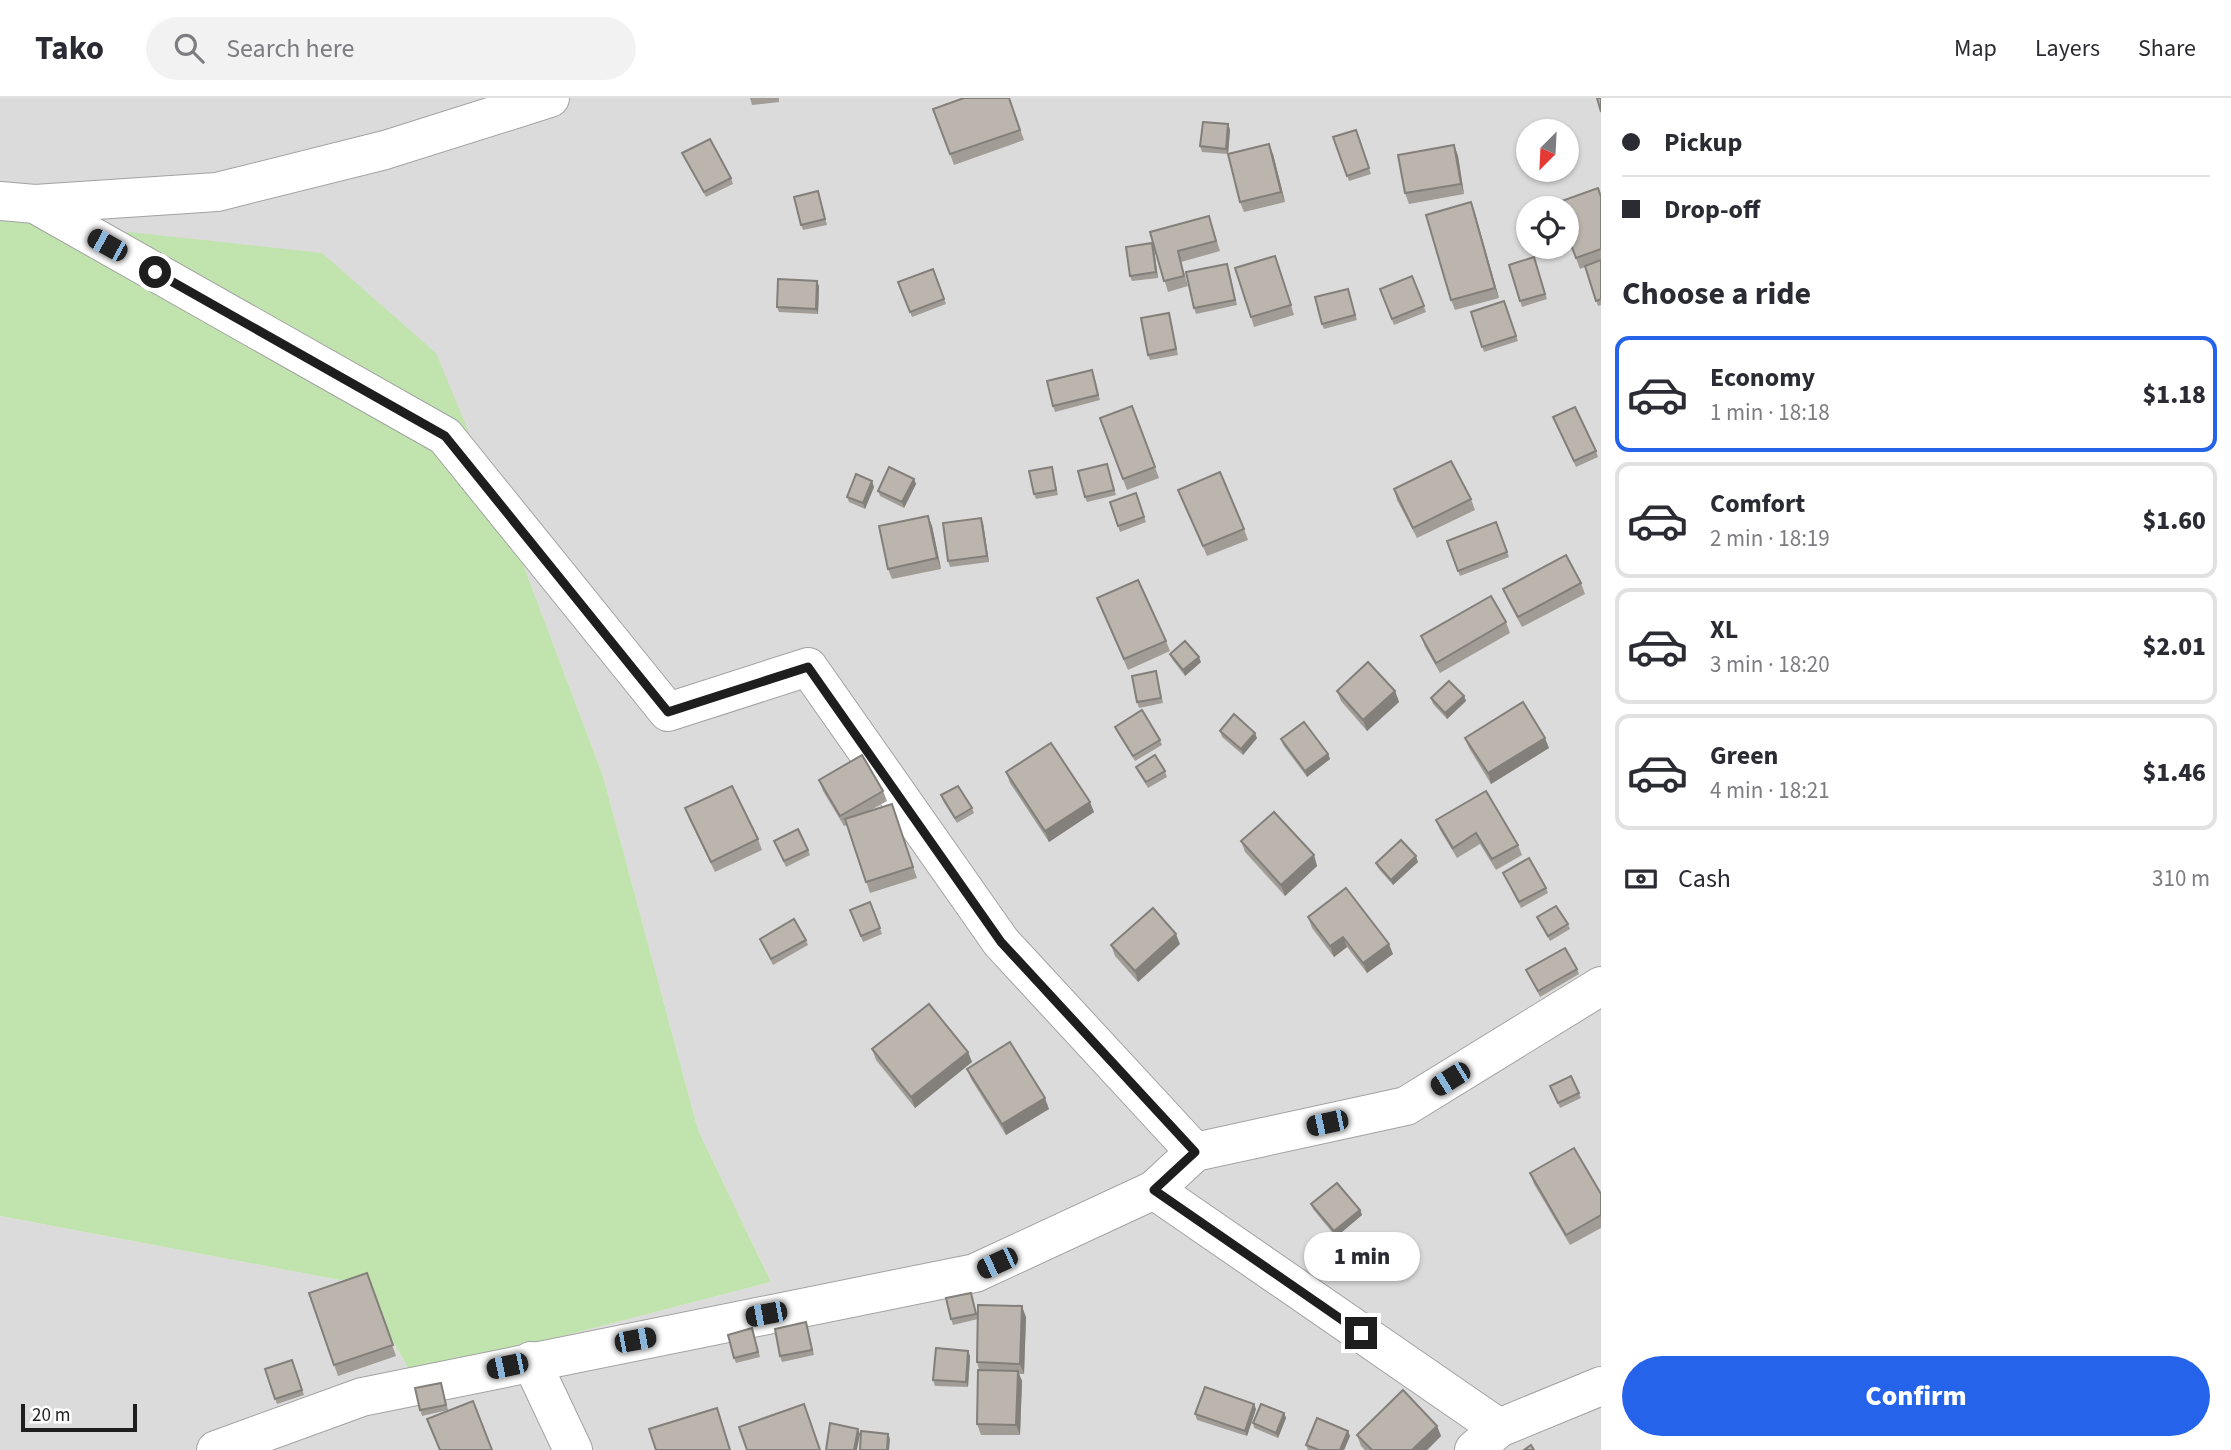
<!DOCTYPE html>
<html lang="en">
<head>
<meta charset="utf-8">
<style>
	body { margin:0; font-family:"Source Sans 3",sans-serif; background:#f2f2f3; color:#2b2b33; height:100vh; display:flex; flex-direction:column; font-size:26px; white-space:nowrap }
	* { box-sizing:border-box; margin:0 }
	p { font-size:23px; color:#7c7c81 }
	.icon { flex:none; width:38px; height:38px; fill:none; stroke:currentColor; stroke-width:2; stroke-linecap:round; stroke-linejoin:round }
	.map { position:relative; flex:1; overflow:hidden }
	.panel { display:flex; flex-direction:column; background:#fff; width:630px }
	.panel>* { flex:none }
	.banner { display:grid; align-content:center; height:154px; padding:0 21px; background:#fff }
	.needle { width:46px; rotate:204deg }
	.controls { position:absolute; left:1516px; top:21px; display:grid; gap:14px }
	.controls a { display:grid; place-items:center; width:63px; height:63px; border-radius:50%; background:#fff; box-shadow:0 2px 5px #0004; font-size:35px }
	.scale { position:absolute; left:21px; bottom:18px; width:116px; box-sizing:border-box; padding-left:7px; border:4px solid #1e1e1e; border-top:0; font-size:19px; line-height:24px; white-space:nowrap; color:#1e1e1e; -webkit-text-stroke:5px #fff; paint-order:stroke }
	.end { position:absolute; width:32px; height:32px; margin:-16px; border:9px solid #1e1e1e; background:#fff; box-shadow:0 0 0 4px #fff }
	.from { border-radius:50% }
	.bubble { position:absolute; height:49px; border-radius:24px; background:#fff; box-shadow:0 2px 5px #0004; font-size:23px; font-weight:800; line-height:49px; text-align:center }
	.car { position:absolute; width:21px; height:42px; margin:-21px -10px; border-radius:9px; box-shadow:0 0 5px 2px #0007; background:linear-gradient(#222 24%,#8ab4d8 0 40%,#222 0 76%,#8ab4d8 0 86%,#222 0) }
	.banner b { display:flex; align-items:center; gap:24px; height:66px; font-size:26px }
	.banner b+b { border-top:2px solid #e1e1e2 }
	.banner i { width:18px; height:18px; background:#2b2b33 }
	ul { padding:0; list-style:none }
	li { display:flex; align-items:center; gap:21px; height:116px; margin:0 14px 10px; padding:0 7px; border:4px solid #e1e1e2; border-radius:14px }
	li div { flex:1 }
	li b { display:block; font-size:26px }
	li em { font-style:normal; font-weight:800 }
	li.on { border-color:#2563eb }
	li>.icon { width:63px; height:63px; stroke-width:1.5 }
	h2 { padding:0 21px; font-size:32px; line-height:84px }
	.pay { display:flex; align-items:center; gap:18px; height:77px; padding:0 21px; font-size:26px }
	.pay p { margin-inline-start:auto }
	.primary-button { display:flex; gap:14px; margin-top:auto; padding:14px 21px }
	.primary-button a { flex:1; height:80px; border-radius:42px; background:#2563eb; color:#fff; font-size:28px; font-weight:800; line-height:80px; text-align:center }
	header { display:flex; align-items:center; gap:42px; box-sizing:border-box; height:98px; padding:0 35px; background:#fff; border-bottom:2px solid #e1e1e2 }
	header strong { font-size:33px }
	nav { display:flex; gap:38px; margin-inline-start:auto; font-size:24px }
	.search { width:490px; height:63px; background:#f2f2f3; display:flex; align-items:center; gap:18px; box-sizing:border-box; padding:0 24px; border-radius:38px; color:#7c7c81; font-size:26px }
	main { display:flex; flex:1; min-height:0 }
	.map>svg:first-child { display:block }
	.residential { fill:#dcdbdb; fill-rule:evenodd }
	.grass { fill:#c1e4ae }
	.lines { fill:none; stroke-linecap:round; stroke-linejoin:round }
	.street-casing { stroke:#a2a2a2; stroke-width:40 }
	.street { stroke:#fff; stroke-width:38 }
	.wall { fill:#a19c96 }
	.shaded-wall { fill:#837f7a }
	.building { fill:#bbb5ae; stroke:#837f7a; stroke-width:2 }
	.route { stroke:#1e1e1e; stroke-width:9 }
</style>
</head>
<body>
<header>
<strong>Tako</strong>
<div class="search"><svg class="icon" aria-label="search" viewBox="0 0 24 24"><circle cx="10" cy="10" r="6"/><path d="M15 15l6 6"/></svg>Search here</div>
<nav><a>Map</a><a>Layers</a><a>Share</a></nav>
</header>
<main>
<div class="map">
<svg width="1601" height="1352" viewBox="0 0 1601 1352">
	<rect width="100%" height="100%" fill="#eeece4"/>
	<!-- residential -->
	<path class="residential" d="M0,0H1601V1352H0V1118L361,1186L412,1277L771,1184L698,1032L603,678L518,453L0,120ZM1528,33H1566V72H1528ZM1528,110H1566V149H1528Z"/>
	<!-- grass -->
	<polygon class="grass" points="0,120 322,155 436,255 518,453 603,678 698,1032 771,1184 412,1277 361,1186 0,1118"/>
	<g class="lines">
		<defs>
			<g id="street">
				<polyline points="0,103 35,106 217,94 385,52 550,0"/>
				<polyline points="35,106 445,338 668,614 808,569 1001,844 1195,1054"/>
				<polyline points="531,1263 573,1352"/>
				<polyline points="1499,1330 1154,1092 1195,1054 1406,1008 1601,888"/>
				<polyline points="216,1352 362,1299 975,1175 1154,1092"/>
				<polyline points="1474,1352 1499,1330 1601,1288"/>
			</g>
		</defs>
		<!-- street casing -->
		<use href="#street" class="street-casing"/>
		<!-- street -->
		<use href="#street" class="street"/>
	</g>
	<!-- wall -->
	<g class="wall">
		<polygon points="750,0 779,0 779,4 752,7"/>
		<polygon points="1009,0 1024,42 954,67 933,11"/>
		<polygon points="1228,26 1230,32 1228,56 1202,54 1200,48"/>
		<polygon points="1356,32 1371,76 1349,83 1333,39"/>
		<polygon points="1454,47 1458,58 1464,96 1409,106 1405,95"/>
		<polygon points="682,55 731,80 733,86 706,99"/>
		<polygon points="1273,56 1285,104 1244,114 1240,104"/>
		<polygon points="818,93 827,127 803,132 801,127"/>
		<polygon points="1601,99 1601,207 1598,208 1585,169 1580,171 1566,134"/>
		<polygon points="1471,104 1499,200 1455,212 1451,202"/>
		<polygon points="1209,118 1220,153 1181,164 1188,188 1168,194 1150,134"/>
		<polygon points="1154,151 1158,180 1132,183 1130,178"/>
		<polygon points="1534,159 1547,201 1522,209 1509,167"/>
		<polygon points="1279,168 1294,217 1254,229 1251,219"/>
		<polygon points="933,171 946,206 912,219 898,184"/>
		<polygon points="1229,171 1237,207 1196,216 1194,210"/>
		<polygon points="1412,178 1426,214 1394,227 1380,191"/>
		<polygon points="819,188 818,216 779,214 777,209"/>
		<polygon points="1348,191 1357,222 1324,231 1322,226"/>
		<polygon points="1504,203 1518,243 1484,254 1471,214"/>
		<polygon points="1169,215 1178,257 1150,262 1148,257"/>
		<polygon points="1094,277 1100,302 1055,314 1053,308"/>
		<polygon points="1132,308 1159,380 1127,392 1100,320"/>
		<polygon points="1553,319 1596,353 1598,359 1576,369"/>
		<polygon points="1052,369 1058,397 1036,401 1034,396"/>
		<polygon points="1109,372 1116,397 1087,404 1085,399"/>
		<polygon points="914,381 916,386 904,410 880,398 878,393"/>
		<polygon points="874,389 865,411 849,404 847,399"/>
		<polygon points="1394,391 1471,401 1475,412 1417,440 1397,402"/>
		<polygon points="1178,392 1244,431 1248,442 1207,458"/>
		<polygon points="1136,395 1146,424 1120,434 1110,404"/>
		<polygon points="928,418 932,428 941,471 892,481 888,471"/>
		<polygon points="981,420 983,425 989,464 950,469 948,463"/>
		<polygon points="1496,424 1509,459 1460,478 1447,443"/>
		<polygon points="1581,485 1585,496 1522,529 1507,501 1503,491"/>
		<polygon points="1097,500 1166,543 1170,553 1128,572"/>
		<polygon points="1506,524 1510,535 1440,575 1425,549 1421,538"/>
		<polygon points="1170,556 1201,564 1185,578 1172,561"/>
		<polygon points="1157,578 1163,605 1139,610 1137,604"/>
		<polygon points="1337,593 1395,593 1399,604 1367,633 1341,603"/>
		<polygon points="1464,598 1466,603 1447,621 1433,606 1431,600"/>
		<polygon points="1115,629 1160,642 1162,647 1135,663 1117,634"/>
		<polygon points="1220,633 1257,640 1243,657 1222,639"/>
		<polygon points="1465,640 1549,650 1491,686 1469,650"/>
		<polygon points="1281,641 1328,656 1330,661 1307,679 1283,647"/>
		<polygon points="1136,669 1165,673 1167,679 1148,690 1138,674"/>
		<polygon points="1006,674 1094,714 1049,744 1010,685"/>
		<polygon points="819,682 883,693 887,703 871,712 892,706 917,780 870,795 847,727 844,728 823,693"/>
		<polygon points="941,697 972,710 974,715 957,725 943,703"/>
		<polygon points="685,710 758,741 762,752 715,774 689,721"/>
		<polygon points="1436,722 1518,747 1522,757 1496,772 1480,746 1457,760 1440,732"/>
		<polygon points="774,743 808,752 810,757 786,769"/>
		<polygon points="1241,743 1314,757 1317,768 1285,798 1245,754"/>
		<polygon points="1418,764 1393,787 1378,770 1376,765"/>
		<polygon points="1503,775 1546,790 1548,795 1521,810"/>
		<polygon points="870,804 882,836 863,844 850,812"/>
		<polygon points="1308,819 1393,856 1367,875 1347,849 1334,859 1312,830"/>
		<polygon points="1537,819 1568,826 1570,831 1550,843"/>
		<polygon points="760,841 806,842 808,847 773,867"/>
		<polygon points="1180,846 1138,884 1115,858 1111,847"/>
		<polygon points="1577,871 1579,876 1540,899 1526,872"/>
		<polygon points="872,951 968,954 972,964 915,1010 876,962"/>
		<polygon points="967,971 1049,1011 1006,1037 971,981"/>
		<polygon points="1550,988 1579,995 1581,1000 1560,1010"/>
		<polygon points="1530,1075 1601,1096 1601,1130 1570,1147 1534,1086"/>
		<polygon points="1311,1106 1360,1112 1362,1117 1336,1139 1313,1111"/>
		<polygon points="367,1175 396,1258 338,1278 309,1195"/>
		<polygon points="971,1195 978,1221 953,1227 951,1221"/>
		<polygon points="1026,1219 1024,1276 1019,1276 1022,1283 1020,1337 981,1337 977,1326 979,1272 977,1264"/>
		<polygon points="808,1230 814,1257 782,1264 780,1258"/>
		<polygon points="754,1236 760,1259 736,1265 734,1260"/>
		<polygon points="970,1258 968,1289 935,1288 933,1282"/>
		<polygon points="292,1262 304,1297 277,1306 265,1271"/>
		<polygon points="441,1285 448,1312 422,1318 420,1312"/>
		<polygon points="1256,1311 1247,1338 1197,1322 1195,1316"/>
		<polygon points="1284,1315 1286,1320 1278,1340 1254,1330 1253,1325"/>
		<polygon points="1437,1328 1441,1338 1427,1352 1365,1352 1361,1348 1357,1337"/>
		<polygon points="1350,1338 1344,1352 1308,1352 1306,1347"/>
	</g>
	<!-- shaded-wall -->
	<g class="shaded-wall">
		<polygon points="1228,26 1230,32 1228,56 1226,51"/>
		<polygon points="1269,46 1273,56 1285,104 1281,94"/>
		<polygon points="1454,47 1458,58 1464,96 1461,86"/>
		<polygon points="1471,104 1475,115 1499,200 1495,190"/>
		<polygon points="1152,145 1154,151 1158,180 1156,174"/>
		<polygon points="817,183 819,188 818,216 816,211"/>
		<polygon points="914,381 916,386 904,410 902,404"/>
		<polygon points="872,383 874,389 865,411 863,405"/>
		<polygon points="928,418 932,428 941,471 937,460"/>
		<polygon points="981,420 983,425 989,464 987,458"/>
		<polygon points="1199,559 1201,564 1185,578 1183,572"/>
		<polygon points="1395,593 1399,604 1367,633 1363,622"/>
		<polygon points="1464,598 1466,603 1447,621 1445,615"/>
		<polygon points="1255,635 1257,640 1243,657 1241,651"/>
		<polygon points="1545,640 1549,650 1491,686 1488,675"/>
		<polygon points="1328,656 1330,661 1307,679 1305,673"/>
		<polygon points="1090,704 1094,714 1049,744 1045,733"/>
		<polygon points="1314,757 1317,768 1285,798 1281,787"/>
		<polygon points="1416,758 1418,764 1393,787 1391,782"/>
		<polygon points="1176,836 1180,846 1138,884 1135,873"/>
		<polygon points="1343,839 1347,849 1334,859 1330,848"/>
		<polygon points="1389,846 1393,856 1367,875 1363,865"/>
		<polygon points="968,954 972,964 915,1010 911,999"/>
		<polygon points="1045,1000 1049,1011 1006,1037 1002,1026"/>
		<polygon points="1360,1112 1362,1117 1336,1139 1334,1133"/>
		<polygon points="1022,1208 1026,1219 1024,1276 1020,1266"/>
		<polygon points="968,1253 970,1258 968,1289 966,1284"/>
		<polygon points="1018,1273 1022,1283 1020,1337 1016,1327"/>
		<polygon points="1254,1306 1256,1311 1247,1338 1245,1333"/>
		<polygon points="1284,1315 1286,1320 1278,1340 1276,1335"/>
		<polygon points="1437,1328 1441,1338 1427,1352 1412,1352"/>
		<polygon points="858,1331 860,1336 857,1352 854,1352"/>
		<polygon points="1348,1333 1350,1338 1344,1352 1340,1352"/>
		<polygon points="888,1336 890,1341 889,1352 887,1352"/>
	</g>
	<!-- building -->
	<g class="building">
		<polygon points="964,0 1009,0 1020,32 950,56 933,11"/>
		<polygon points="1597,0 1601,0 1601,14"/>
		<polygon points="1203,24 1228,26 1226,51 1200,48"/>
		<polygon points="1356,32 1369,70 1347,78 1333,39"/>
		<polygon points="710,41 731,80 704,94 682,55"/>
		<polygon points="1269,46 1281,94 1240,104 1228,56"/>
		<polygon points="1454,47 1461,86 1405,95 1398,57"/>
		<polygon points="1598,90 1601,99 1601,151 1576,160 1566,133 1566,110 1558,110 1556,105"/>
		<polygon points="818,93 825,121 801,127 794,99"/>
		<polygon points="1471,104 1495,190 1451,202 1426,117"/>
		<polygon points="1209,118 1216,143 1178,153 1184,178 1164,183 1150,134"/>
		<polygon points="1152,145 1156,174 1130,178 1126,149"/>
		<polygon points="1275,158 1291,207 1251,219 1235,170"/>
		<polygon points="1534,159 1545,196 1520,203 1509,167"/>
		<polygon points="1601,162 1601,201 1596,203 1585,168"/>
		<polygon points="1227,166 1235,202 1194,210 1186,174"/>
		<polygon points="933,171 944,201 910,214 898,184"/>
		<polygon points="1412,178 1424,208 1392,221 1380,191"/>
		<polygon points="778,181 817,183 816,211 777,209"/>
		<polygon points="1348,191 1355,217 1322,226 1315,199"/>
		<polygon points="1504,203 1516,238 1482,249 1471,214"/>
		<polygon points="1169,215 1176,251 1148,257 1141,220"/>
		<polygon points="1092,272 1098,297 1053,308 1047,283"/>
		<polygon points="1132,308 1155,369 1123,381 1100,320"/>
		<polygon points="1575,309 1596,353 1574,363 1553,319"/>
		<polygon points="1451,363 1471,401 1413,430 1394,391"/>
		<polygon points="1107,366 1114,392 1085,399 1078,373"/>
		<polygon points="889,369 914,381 902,404 878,393"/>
		<polygon points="1052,369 1056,392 1034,396 1029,373"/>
		<polygon points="1220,374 1244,431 1203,448 1178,392"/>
		<polygon points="856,376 872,383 863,405 847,399"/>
		<polygon points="1136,395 1144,419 1118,428 1110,404"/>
		<polygon points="928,418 937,460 888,471 879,428"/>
		<polygon points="981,420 987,458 948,463 943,425"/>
		<polygon points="1496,424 1507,454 1458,473 1447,443"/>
		<polygon points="1566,457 1581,485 1518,519 1503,491"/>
		<polygon points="1138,482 1166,543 1124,561 1097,500"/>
		<polygon points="1491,498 1506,524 1436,565 1421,538"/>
		<polygon points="1185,543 1199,559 1183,572 1170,556"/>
		<polygon points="1368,564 1395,593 1363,622 1337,593"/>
		<polygon points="1156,573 1161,600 1137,604 1132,578"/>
		<polygon points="1449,583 1464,598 1445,615 1431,600"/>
		<polygon points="1523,604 1545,640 1488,675 1465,640"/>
		<polygon points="1142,612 1160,642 1133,658 1115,629"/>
		<polygon points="1234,616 1255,635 1241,651 1220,633"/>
		<polygon points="1304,624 1328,656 1305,673 1281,641"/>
		<polygon points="1051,645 1090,704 1045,733 1006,674"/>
		<polygon points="862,657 883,693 840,718 819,682"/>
		<polygon points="1155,657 1165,673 1146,684 1136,669"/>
		<polygon points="732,688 758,741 711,764 685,710"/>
		<polygon points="958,688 972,710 955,720 941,697"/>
		<polygon points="1486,693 1518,747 1492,761 1476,735 1453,750 1436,722"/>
		<polygon points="892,706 913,769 866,784 845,721"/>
		<polygon points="1274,714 1314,757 1281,787 1241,743"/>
		<polygon points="798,731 808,752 784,763 774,743"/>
		<polygon points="1401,742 1416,758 1391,782 1376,765"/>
		<polygon points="1529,760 1546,790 1519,804 1503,775"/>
		<polygon points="1346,790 1389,846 1363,865 1343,839 1330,848 1308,819"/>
		<polygon points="870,804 880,830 861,838 850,812"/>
		<polygon points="1556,808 1568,826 1548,838 1537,819"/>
		<polygon points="1153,810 1176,836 1135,873 1111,847"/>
		<polygon points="794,821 806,842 771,861 760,841"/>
		<polygon points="1565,850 1577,871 1538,893 1526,872"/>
		<polygon points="929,906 968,954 911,999 872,951"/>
		<polygon points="1010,944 1045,1000 1002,1026 967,971"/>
		<polygon points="1571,978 1579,995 1558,1005 1550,988"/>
		<polygon points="1574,1050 1601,1096 1601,1117 1566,1137 1530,1075"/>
		<polygon points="1337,1085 1360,1112 1334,1133 1311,1106"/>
		<polygon points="367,1175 393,1247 334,1267 309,1195"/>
		<polygon points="971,1195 976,1216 951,1221 946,1200"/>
		<polygon points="978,1207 1022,1208 1020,1266 977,1264"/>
		<polygon points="806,1224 812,1252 780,1258 775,1231"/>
		<polygon points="752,1230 758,1254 734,1260 728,1237"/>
		<polygon points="936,1250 968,1253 966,1284 933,1282"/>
		<polygon points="292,1262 302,1292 275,1301 265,1271"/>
		<polygon points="978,1272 1018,1273 1016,1327 977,1326"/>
		<polygon points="441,1285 446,1307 420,1312 415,1290"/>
		<polygon points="1205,1289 1254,1306 1245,1333 1195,1316"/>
		<polygon points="1403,1292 1437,1328 1412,1352 1372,1352 1357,1337"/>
		<polygon points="473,1303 492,1352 440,1352 427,1321"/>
		<polygon points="804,1306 820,1352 747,1352 739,1329"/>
		<polygon points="1261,1306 1284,1315 1276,1335 1253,1325"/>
		<polygon points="717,1310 730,1352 656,1352 649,1331"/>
		<polygon points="1317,1320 1348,1333 1340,1352 1319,1352 1306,1347"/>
		<polygon points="830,1325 858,1331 854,1352 826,1352"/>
		<polygon points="861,1333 888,1336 887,1352 860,1352"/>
		<polygon points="1531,1347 1534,1352 1524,1352"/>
	</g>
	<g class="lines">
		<!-- route -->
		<polyline class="route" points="155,174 445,338 668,614 808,569 1001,844 1195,1054 1154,1092 1361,1235"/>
	</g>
</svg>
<div class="controls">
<a><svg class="needle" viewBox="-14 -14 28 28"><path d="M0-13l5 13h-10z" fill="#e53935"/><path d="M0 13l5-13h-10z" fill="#7c7c81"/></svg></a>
<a><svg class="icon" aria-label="locate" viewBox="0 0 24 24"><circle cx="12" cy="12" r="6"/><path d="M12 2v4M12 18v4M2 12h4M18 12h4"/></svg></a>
</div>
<div class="scale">20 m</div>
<i class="end from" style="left:155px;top:174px"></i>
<i class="end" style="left:1361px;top:1235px"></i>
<div class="bubble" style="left:1304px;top:1134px;width:116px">1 min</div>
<i class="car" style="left:107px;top:147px;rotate:299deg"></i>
<i class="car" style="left:1450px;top:981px;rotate:238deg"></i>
<i class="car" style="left:1327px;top:1025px;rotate:258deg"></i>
<i class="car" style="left:997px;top:1165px;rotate:245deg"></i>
<i class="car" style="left:766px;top:1216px;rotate:259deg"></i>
<i class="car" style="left:635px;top:1242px;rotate:79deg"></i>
<i class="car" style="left:507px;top:1268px;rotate:258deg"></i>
</div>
<section class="panel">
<div class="banner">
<b><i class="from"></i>Pickup</b>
<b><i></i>Drop-off</b>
</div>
<h2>Choose a ride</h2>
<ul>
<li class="on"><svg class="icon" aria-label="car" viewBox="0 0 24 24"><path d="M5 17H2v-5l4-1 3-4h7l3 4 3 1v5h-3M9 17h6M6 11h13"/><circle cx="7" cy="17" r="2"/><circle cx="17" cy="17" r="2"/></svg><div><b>Economy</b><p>1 min · 18:18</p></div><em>$1.18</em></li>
<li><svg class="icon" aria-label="car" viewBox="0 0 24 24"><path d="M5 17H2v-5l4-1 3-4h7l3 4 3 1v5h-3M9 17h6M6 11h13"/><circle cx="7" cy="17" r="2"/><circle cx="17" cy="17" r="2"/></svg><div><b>Comfort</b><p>2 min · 18:19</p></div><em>$1.60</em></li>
<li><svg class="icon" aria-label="car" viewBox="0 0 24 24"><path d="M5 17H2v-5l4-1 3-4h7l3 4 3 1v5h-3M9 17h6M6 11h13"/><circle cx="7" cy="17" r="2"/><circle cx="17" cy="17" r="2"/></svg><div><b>XL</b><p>3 min · 18:20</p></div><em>$2.01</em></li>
<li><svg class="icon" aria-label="car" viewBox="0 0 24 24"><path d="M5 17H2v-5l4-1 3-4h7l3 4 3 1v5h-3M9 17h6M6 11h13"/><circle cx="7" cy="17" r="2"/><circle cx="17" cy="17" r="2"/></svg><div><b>Green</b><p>4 min · 18:21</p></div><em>$1.46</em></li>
</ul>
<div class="pay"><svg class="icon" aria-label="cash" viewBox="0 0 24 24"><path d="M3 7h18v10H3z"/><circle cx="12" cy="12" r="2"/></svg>Cash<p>310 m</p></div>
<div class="primary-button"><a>Confirm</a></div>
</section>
</main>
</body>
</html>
